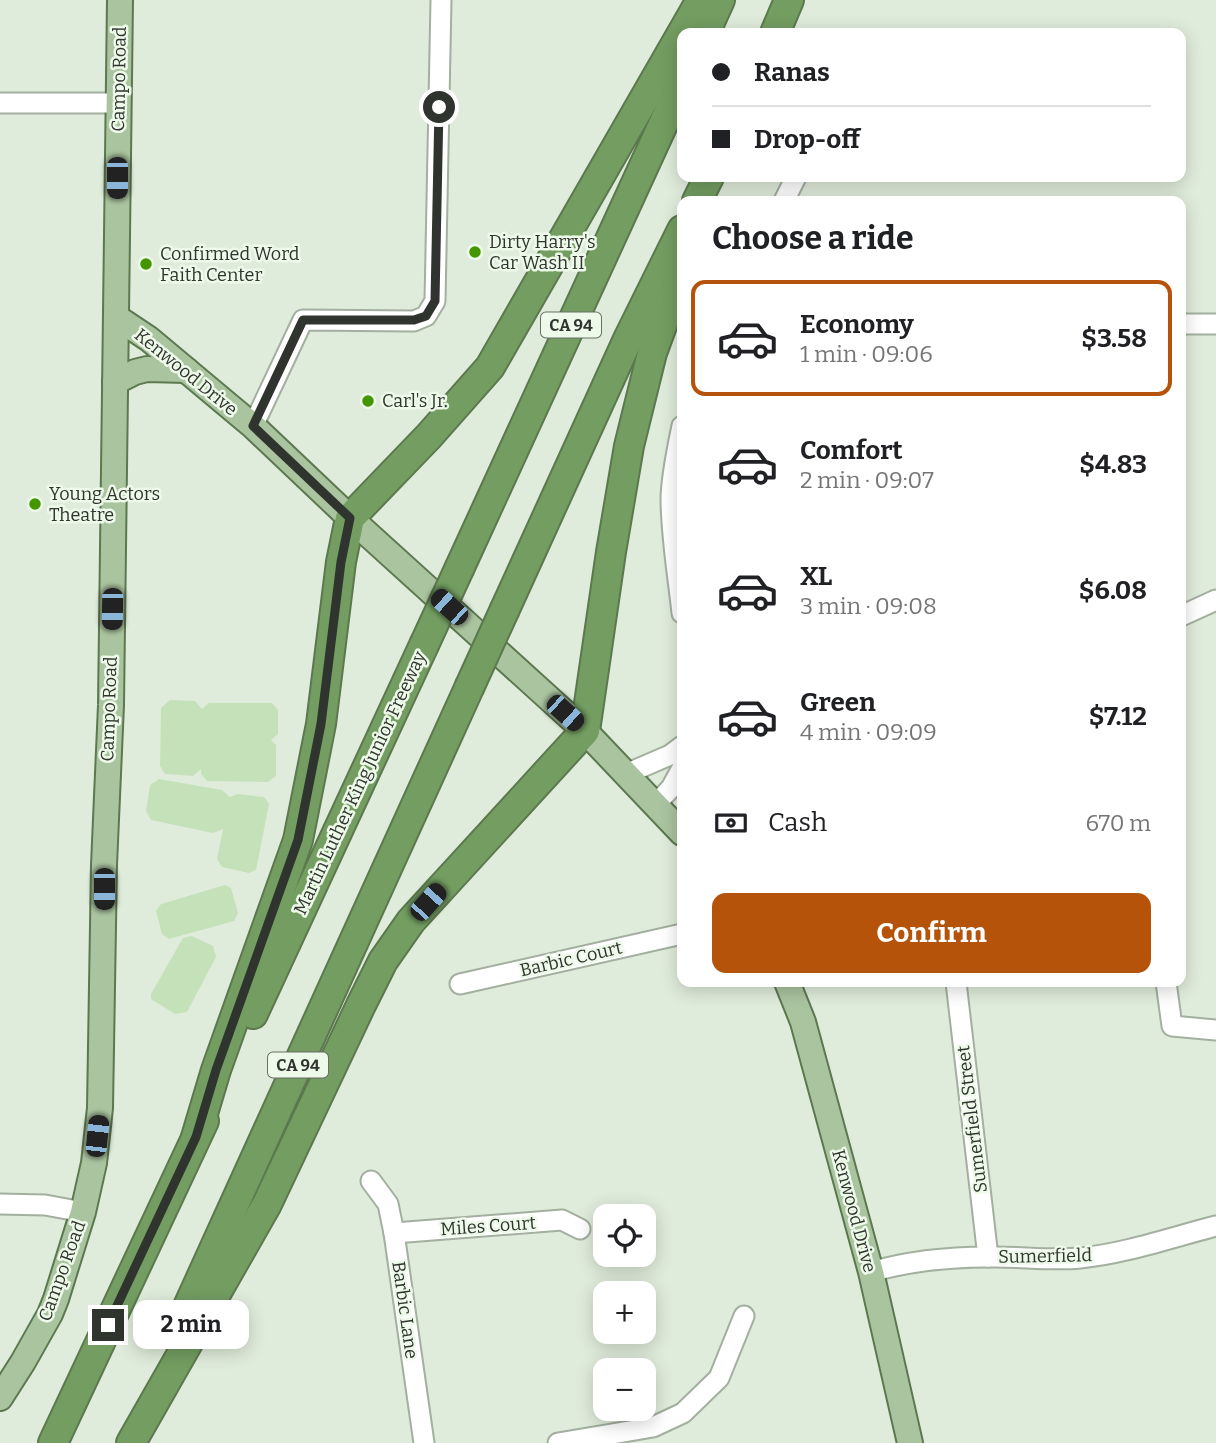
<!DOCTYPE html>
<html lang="en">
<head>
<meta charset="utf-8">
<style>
	body { margin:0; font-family:Bitter,serif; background:#f2f2f2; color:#202124; height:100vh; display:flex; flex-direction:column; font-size:26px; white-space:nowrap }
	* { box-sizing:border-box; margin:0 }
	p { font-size:23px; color:#757577 }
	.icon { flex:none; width:38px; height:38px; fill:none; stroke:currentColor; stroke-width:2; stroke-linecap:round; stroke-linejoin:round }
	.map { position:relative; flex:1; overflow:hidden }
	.details { position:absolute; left:677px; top:196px; width:509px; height:791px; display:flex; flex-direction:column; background:#fff; border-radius:14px; box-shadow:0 4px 18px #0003 }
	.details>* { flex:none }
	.top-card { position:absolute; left:677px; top:28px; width:509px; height:154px; border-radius:14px; box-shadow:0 4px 18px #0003; display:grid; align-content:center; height:154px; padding:0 35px; background:#fff }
	.tools { position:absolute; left:593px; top:1204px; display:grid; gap:14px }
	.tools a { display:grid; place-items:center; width:63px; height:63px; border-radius:14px; background:#fff; box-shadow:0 4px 18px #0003; font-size:35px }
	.end { position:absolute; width:32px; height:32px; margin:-16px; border:9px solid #30342e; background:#fff; box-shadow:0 0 0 4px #fff }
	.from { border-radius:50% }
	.bubble { position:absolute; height:49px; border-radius:14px; background:#fff; box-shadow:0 4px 18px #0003; font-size:23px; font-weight:700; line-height:49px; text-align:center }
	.car { position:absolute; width:21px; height:42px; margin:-21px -10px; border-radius:9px; box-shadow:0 0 5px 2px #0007; background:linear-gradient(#222 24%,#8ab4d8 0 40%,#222 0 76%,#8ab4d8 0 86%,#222 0) }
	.top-card b { display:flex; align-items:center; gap:24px; height:66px; font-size:26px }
	.top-card b+b { border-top:2px solid #e0e0e0 }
	.top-card i { width:18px; height:18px; background:#202124 }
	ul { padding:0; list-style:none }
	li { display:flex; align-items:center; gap:21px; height:116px; margin:0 14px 10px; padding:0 21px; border:4px solid transparent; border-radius:14px }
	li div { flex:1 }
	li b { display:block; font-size:26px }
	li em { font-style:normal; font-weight:700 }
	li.on { border-color:#b45309 }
	li>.icon { width:63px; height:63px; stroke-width:1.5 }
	h2 { padding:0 35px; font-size:32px; line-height:84px }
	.pay { display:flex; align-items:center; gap:18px; height:77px; padding:0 35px; font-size:26px }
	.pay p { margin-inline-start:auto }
	.cta { display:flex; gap:14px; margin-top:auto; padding:14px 35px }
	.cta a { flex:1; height:80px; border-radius:14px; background:#b45309; color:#fff; font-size:28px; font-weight:700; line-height:80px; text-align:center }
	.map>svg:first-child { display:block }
	.green { fill:#c5e1ba }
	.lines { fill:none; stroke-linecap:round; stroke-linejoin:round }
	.minor-casing { stroke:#a3af9f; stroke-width:23 }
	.major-casing { stroke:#5c784f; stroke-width:28 }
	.highway-casing { stroke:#5c784f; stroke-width:32 }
	.minor { stroke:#fff; stroke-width:19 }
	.major { stroke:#abc4a0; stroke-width:24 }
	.highway { stroke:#739d61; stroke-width:28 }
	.highway-bridge-casing { stroke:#5c784f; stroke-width:32; stroke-linecap:butt }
	.highway-bridge { stroke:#739d61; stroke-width:28 }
	.route { stroke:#30342e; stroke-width:9 }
	.poi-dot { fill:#449600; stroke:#edf9e9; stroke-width:2.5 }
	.labels { text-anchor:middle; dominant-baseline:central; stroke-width:5; stroke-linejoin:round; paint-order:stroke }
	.shield { fill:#edf9e9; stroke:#696f66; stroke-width:2 }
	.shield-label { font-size:16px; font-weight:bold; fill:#30342e }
	.street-label { font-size:18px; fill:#30342e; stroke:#edf9e9 }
	.poi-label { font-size:18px; fill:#30342e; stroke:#edf9e9; text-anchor:start }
</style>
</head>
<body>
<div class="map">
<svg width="1216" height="1443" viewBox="0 0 1216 1443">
	<rect width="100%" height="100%" fill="#e0ecdb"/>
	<!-- green -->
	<g class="green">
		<polygon points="170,700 195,701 202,709 209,703 272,703 278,710 278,734 271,740 276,745 276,776 268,782 207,781 201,774 201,769 193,776 165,774 160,766 161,708"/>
		<polygon points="159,779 222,790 230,797 237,794 264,797 269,804 256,870 249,873 222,867 217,859 223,829 213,833 151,820 146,811 150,785"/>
		<polygon points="225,885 231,888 238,913 234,921 169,939 162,934 156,911 161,904"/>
		<polygon points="192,936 213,946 216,957 187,1012 175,1014 151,999 151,994 183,938"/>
	</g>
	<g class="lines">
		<defs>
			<g id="minor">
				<polyline points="0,103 118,103"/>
				<polyline points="784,201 796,177"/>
				<polyline points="1181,324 1216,324"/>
				<polyline points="253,426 303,320 414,321 426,316 435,301 441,0"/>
				<path d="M682,426C677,450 672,473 671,497C671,536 678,575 682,613"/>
				<polyline points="1181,616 1216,600"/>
				<polyline points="626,774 670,755 682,746"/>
				<polyline points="655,805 671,788 682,768"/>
				<polyline points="956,982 988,1257"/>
				<polyline points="1166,982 1172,1026 1216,1030"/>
				<polyline points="460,984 682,934"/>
				<polyline points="371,1181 388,1204 394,1233 424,1443"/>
				<polyline points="0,1204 45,1205 83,1212"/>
				<polyline points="394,1233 562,1220 580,1229"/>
				<path d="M871,1272C909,1261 949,1257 988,1257C1018,1256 1050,1261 1080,1258C1124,1254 1173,1237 1216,1226"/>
				<polyline points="558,1443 653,1427 683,1413 719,1378 744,1316"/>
			</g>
			<g id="major">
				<polyline points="116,317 149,339 253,426 350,518 585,731 682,833"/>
				<polyline points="115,382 135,372 147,369 186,370"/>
				<polyline points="787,982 803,1022 871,1272 910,1443"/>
				<polyline points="0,1398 23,1362 50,1314 56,1299 83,1212 94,1163 100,1108 104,865 111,705 120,0"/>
			</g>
			<g id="highway">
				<polyline points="705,33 720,0"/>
				<polyline points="775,33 789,0"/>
				<polyline points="697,201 709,177"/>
				<polyline points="460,567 682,83"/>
				<polyline points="505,609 629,337 682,230"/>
				<polyline points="253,1014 424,645"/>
				<polyline points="196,1137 216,1070 298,840 321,724 341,562 350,518 429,436 490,367 701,0"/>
				<polyline points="175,1335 469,688"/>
				<polyline points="53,1443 204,1121"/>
				<polyline points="131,1443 267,1204 361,1005 383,961 411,921 585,731 611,552 629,446 652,353 682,271"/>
			</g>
		</defs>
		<!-- minor casing -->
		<use href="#minor" class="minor-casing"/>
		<!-- major casing -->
		<use href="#major" class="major-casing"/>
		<!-- highway casing -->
		<use href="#highway" class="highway-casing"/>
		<!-- minor -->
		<use href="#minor" class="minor"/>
		<!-- major -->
		<use href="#major" class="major"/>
		<!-- highway -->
		<use href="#highway" class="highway"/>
		<defs>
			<g id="highway-bridge">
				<polyline points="424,645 460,567"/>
				<polyline points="469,688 505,609"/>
			</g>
		</defs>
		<!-- highway-bridge casing -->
		<use href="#highway-bridge" class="highway-bridge-casing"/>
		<!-- highway-bridge -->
		<use href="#highway-bridge" class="highway-bridge"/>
	</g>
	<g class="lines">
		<!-- route -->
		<polyline class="route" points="108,1325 196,1137 216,1070 298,840 321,724 341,562 350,518 253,426 303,320 414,320 426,316 435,301 439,107"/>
	</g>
	<!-- markers -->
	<g class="poi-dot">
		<circle cx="475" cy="252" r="7"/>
		<circle cx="146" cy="264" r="7"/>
		<circle cx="368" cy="401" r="7"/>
		<circle cx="35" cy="504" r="7"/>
	</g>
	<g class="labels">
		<!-- shield labels -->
		<g class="shield">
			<rect x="541" y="312.5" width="60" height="25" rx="5"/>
			<rect x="268" y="1052.5" width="60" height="25" rx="5"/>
		</g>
		<g class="shield-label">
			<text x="571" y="325">CA 94</text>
			<text x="298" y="1065">CA 94</text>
		</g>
		<!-- street labels -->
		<g class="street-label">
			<text transform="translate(119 79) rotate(-89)">Campo Road</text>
			<text transform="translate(186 372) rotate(39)">Kenwood Drive</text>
			<text transform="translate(109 709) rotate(-88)">Campo Road</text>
			<text transform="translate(360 783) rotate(-65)">Martin Luther King Junior Freeway</text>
			<text transform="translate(571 959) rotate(-13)">Barbic Court</text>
			<text transform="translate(972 1119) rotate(-97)">Sumerfield Street</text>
			<text transform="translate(854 1211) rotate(75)">Kenwood Drive</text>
			<text transform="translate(488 1226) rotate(-4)">Miles Court</text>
			<text transform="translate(1045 1256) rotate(-1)">Sumerfield</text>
			<text transform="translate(62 1271) rotate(-70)">Campo Road</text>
			<text transform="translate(405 1310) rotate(82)">Barbic Lane</text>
		</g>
		<!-- poi labels -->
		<g class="poi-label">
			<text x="489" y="242">Dirty Harry's<tspan x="489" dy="21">Car Wash II</tspan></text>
			<text x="160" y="254">Confirmed Word<tspan x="160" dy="21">Faith Center</tspan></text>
			<text x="382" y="401">Carl's Jr.</text>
			<text x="49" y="494">Young Actors<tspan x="49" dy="21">Theatre</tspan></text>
		</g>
	</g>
</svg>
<div class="tools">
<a><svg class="icon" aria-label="locate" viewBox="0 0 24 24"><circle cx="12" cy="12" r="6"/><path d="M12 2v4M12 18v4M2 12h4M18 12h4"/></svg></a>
<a>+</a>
<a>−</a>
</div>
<i class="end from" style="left:439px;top:107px"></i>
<i class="end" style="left:108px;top:1325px"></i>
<div class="bubble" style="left:133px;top:1300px;width:116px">2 min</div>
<i class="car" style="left:117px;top:178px;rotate:180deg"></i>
<i class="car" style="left:449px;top:607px;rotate:312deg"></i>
<i class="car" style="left:112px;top:609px;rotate:181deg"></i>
<i class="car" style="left:565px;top:713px;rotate:132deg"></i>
<i class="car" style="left:104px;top:889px;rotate:180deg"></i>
<i class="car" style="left:428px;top:902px;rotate:42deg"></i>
<i class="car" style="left:97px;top:1136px;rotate:6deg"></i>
<div class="top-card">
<b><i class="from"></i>Ranas</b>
<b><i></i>Drop-off</b>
</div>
<section class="details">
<h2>Choose a ride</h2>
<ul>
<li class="on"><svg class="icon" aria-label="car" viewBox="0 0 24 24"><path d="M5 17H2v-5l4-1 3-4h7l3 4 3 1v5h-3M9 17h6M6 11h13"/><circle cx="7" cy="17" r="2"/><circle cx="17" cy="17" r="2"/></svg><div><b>Economy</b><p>1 min · 09:06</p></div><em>$3.58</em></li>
<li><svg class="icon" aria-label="car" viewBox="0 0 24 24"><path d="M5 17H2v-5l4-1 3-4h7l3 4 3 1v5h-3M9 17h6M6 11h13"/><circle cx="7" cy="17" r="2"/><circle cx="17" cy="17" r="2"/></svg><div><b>Comfort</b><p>2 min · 09:07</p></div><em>$4.83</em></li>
<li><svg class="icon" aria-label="car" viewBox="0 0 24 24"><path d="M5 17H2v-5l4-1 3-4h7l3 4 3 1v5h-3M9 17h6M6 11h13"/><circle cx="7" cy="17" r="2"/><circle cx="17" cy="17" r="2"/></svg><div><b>XL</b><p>3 min · 09:08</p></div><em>$6.08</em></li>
<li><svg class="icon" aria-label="car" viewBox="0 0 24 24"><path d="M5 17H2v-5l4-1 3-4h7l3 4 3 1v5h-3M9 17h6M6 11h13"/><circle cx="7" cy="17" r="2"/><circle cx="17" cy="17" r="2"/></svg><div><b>Green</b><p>4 min · 09:09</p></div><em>$7.12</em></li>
</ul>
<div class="pay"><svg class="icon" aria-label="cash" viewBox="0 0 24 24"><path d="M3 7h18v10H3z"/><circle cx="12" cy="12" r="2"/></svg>Cash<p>670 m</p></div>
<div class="cta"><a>Confirm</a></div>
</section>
</div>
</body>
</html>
